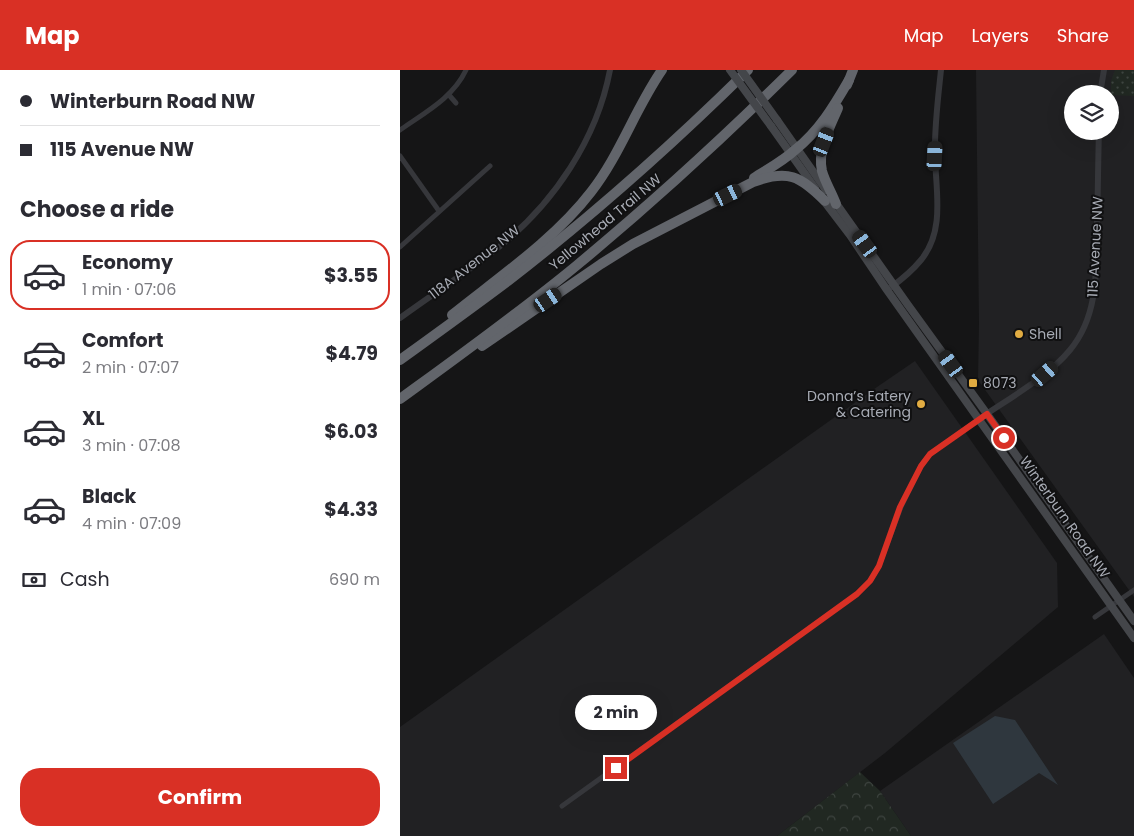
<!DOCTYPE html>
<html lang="en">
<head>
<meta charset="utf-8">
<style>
	body { margin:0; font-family:Poppins,sans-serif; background:#f2f2f3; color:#2b2b33; height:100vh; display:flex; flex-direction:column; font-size:19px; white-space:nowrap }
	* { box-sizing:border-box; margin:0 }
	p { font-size:16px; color:#7c7c81 }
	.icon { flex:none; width:28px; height:28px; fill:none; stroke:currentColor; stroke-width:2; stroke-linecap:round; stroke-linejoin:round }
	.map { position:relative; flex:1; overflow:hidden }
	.panel { display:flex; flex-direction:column; background:#fff; width:400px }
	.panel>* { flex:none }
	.hud { display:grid; align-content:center; height:110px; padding:0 20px; background:#fff }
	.fabs { position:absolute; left:664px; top:15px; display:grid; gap:10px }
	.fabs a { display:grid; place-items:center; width:55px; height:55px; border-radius:50%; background:#fff; box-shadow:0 5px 20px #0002; font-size:25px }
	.end { position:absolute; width:22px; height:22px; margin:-11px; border:6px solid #d93025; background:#fff; box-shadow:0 0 0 2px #fff }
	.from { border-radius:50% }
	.bubble { position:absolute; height:35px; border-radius:18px; background:#fff; box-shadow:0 5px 20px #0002; font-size:16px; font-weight:700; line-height:35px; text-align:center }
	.car { position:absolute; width:15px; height:30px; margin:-15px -8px; border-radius:6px; box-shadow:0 0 4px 1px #0007; background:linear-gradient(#222 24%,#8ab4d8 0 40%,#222 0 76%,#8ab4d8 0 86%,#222 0) }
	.hud b { display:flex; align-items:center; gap:18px; height:48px; font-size:19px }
	.hud b+b { border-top:1px solid #e1e1e2 }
	.hud i { width:12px; height:12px; background:#2b2b33 }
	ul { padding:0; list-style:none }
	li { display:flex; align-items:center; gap:15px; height:70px; margin:0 10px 8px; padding:0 10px; border:2px solid transparent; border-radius:20px }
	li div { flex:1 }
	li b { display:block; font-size:19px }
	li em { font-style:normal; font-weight:700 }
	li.selected { border-color:#d93025 }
	li>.icon { width:45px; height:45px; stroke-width:1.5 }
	h2 { padding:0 20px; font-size:22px; line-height:60px }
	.pay { display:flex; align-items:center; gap:12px; height:55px; padding:0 20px; font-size:19px }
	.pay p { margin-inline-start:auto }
	.button { display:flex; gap:10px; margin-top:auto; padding:10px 20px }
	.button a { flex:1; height:58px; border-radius:20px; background:#d93025; color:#fff; font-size:20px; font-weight:700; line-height:58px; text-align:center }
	header { display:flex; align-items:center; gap:30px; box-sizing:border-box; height:70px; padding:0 25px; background:#d93025; color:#fff }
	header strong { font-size:24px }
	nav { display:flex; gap:28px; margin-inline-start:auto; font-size:18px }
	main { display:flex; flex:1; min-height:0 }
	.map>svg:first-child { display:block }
	.built { fill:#212123; fill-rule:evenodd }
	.forest { fill:url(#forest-crowns) }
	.park { fill:url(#park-dots) }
	.water { fill:#2f373e }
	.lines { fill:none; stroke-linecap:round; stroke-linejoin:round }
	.minor { stroke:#36373b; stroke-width:5 }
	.tertiary { stroke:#36373b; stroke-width:6 }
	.secondary { stroke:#44464a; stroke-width:8 }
	.motorway { stroke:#62656b; stroke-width:10 }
	.secondary-bridge { stroke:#44464a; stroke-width:8 }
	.route { stroke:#d93025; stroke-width:6 }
	.poi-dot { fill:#e1ac42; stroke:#101011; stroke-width:2 }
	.labels { text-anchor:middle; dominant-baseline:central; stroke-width:4; stroke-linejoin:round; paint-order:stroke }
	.street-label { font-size:14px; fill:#a8acb5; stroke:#101011 }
	.poi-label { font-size:14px; fill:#a8acb5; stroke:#101011; text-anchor:start }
</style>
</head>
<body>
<header>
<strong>Map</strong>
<nav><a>Map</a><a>Layers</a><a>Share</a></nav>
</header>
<main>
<section class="panel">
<div class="hud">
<b><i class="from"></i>Winterburn Road NW</b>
<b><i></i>115 Avenue NW</b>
</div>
<h2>Choose a ride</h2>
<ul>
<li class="selected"><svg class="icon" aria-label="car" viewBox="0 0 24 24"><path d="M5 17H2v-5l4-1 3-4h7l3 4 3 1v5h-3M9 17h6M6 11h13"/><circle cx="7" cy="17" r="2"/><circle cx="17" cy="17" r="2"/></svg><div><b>Economy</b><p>1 min · 07:06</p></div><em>$3.55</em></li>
<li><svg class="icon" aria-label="car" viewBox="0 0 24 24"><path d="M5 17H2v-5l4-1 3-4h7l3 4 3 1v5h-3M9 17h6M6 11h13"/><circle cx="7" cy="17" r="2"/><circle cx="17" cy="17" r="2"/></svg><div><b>Comfort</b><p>2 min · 07:07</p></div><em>$4.79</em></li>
<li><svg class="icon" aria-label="car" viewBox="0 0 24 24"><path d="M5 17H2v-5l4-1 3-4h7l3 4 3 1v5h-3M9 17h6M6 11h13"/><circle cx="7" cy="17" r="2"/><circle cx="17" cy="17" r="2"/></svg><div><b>XL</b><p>3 min · 07:08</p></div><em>$6.03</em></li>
<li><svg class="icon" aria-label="car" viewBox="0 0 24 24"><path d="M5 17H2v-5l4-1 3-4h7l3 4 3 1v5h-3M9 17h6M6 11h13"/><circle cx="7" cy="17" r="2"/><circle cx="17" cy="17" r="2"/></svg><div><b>Black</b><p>4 min · 07:09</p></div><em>$4.33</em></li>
</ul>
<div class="pay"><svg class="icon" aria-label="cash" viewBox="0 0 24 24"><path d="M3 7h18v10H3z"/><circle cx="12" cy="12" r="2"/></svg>Cash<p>690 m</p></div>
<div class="button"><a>Confirm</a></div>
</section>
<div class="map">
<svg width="734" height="766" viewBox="0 0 734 766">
	<defs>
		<pattern id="forest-crowns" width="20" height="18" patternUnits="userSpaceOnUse" patternTransform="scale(1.25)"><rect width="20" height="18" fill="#212822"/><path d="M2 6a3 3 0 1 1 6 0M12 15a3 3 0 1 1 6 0" fill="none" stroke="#3e4440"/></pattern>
		<pattern id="park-dots" width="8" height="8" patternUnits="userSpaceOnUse" patternTransform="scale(1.25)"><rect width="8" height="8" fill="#212822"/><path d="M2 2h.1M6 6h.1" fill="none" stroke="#3e4440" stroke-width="1.8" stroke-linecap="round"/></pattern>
	</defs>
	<rect width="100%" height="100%" fill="#151516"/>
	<!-- built -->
	<g class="built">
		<path d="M576,0H734V527L578,310L579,253ZM672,24H710V61H672Z"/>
		<polygon points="515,291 657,493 658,537 485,683 377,766 0,766 0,657 477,317"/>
		<polygon points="704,564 734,608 734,766 511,766 480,721"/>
	</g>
	<!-- forest -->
	<polygon class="forest" points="460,702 480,721 511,766 377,766"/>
	<!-- park -->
	<polygon class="park" points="715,0 734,0 734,26 711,25 711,11"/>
	<!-- water -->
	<polygon class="water" points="595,646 615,650 658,715 639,703 593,734 553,673"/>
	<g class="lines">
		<!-- minor -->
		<g class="minor">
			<polyline points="49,25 56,33"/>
			<path d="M0,60C24,43 53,28 66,0"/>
			<polyline points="0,86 39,141"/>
			<polyline points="0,177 90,96"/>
			<polyline points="695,547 734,520"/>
			<polyline points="162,736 457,524 470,511 479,496 501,437 521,396 530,384 579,349"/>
		</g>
		<!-- tertiary -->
		<g class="tertiary">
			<polyline points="700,24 704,0"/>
			<path d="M490,218C501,210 512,201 521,190C545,161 536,122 535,87C534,59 538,29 541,0"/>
			<path d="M0,248C33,224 67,202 99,177C154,133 197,69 210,0"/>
			<path d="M579,349C608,329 648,307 670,280C700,244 696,196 697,153C698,122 698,92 699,61"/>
		</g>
		<!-- secondary -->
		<g class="secondary">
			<polyline points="377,50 426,120"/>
			<polyline points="371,56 415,118"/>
			<polyline points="421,127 450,165 487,220 734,568"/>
			<polyline points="433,129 508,235 587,344 734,551"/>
		</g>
		<!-- motorway -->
		<g class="motorway">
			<polyline points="447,15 453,0"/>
			<path d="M354,108C368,99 383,91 395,80C419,61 434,36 449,10"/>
			<path d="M436,134C432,123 425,112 422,101C417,80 430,57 438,38"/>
			<path d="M52,245C98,208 155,169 191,122C220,85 235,39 262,0"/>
			<path d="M82,276L201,194L233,174L353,112C388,99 400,106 425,131"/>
			<path d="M0,290C36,264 72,238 108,211C192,146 272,75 348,0"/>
			<path d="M0,329C59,286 119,243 176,196C251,134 322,69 392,0"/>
		</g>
		<!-- secondary-bridge -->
		<g class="secondary-bridge">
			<polyline points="330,0 371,56"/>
			<polyline points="341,0 377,50"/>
		</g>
	</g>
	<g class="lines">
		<!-- route -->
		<polyline class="route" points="216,698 457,524 470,511 479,496 500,437 521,396 530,384 587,344 604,368"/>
	</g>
	<!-- markers -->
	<g class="poi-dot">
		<circle cx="619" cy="264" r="5"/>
		<rect x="568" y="308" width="10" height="10" rx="2.5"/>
		<circle cx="521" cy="334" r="5"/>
	</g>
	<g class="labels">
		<!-- street labels -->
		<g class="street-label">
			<text transform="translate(205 152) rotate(-40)">Yellowhead Trail NW</text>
			<text transform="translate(695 177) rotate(-87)">115 Avenue NW</text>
			<text transform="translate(74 192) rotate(-38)">118A Avenue NW</text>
			<text transform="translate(665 447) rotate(55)">Winterburn Road NW</text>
		</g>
		<!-- poi labels -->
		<g class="poi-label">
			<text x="629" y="264">Shell</text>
			<text x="583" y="313">8073</text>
			<text x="511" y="326" text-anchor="end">Donna’s Eatery<tspan x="511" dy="16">&amp; Catering</tspan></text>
		</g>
	</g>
</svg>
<div class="fabs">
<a><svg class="icon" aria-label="layers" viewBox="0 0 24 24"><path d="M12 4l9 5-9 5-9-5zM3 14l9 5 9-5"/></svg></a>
</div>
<i class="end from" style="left:604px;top:368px"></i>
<i class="end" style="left:216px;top:698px"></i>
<div class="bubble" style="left:175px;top:625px;width:82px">2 min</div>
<i class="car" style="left:424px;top:72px;rotate:21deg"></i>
<i class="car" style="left:535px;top:86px;rotate:3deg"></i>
<i class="car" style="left:328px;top:125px;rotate:64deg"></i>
<i class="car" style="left:465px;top:174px;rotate:324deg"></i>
<i class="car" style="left:148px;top:230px;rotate:56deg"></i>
<i class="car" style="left:551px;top:294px;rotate:324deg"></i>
<i class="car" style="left:645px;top:304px;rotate:49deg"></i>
</div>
</main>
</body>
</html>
